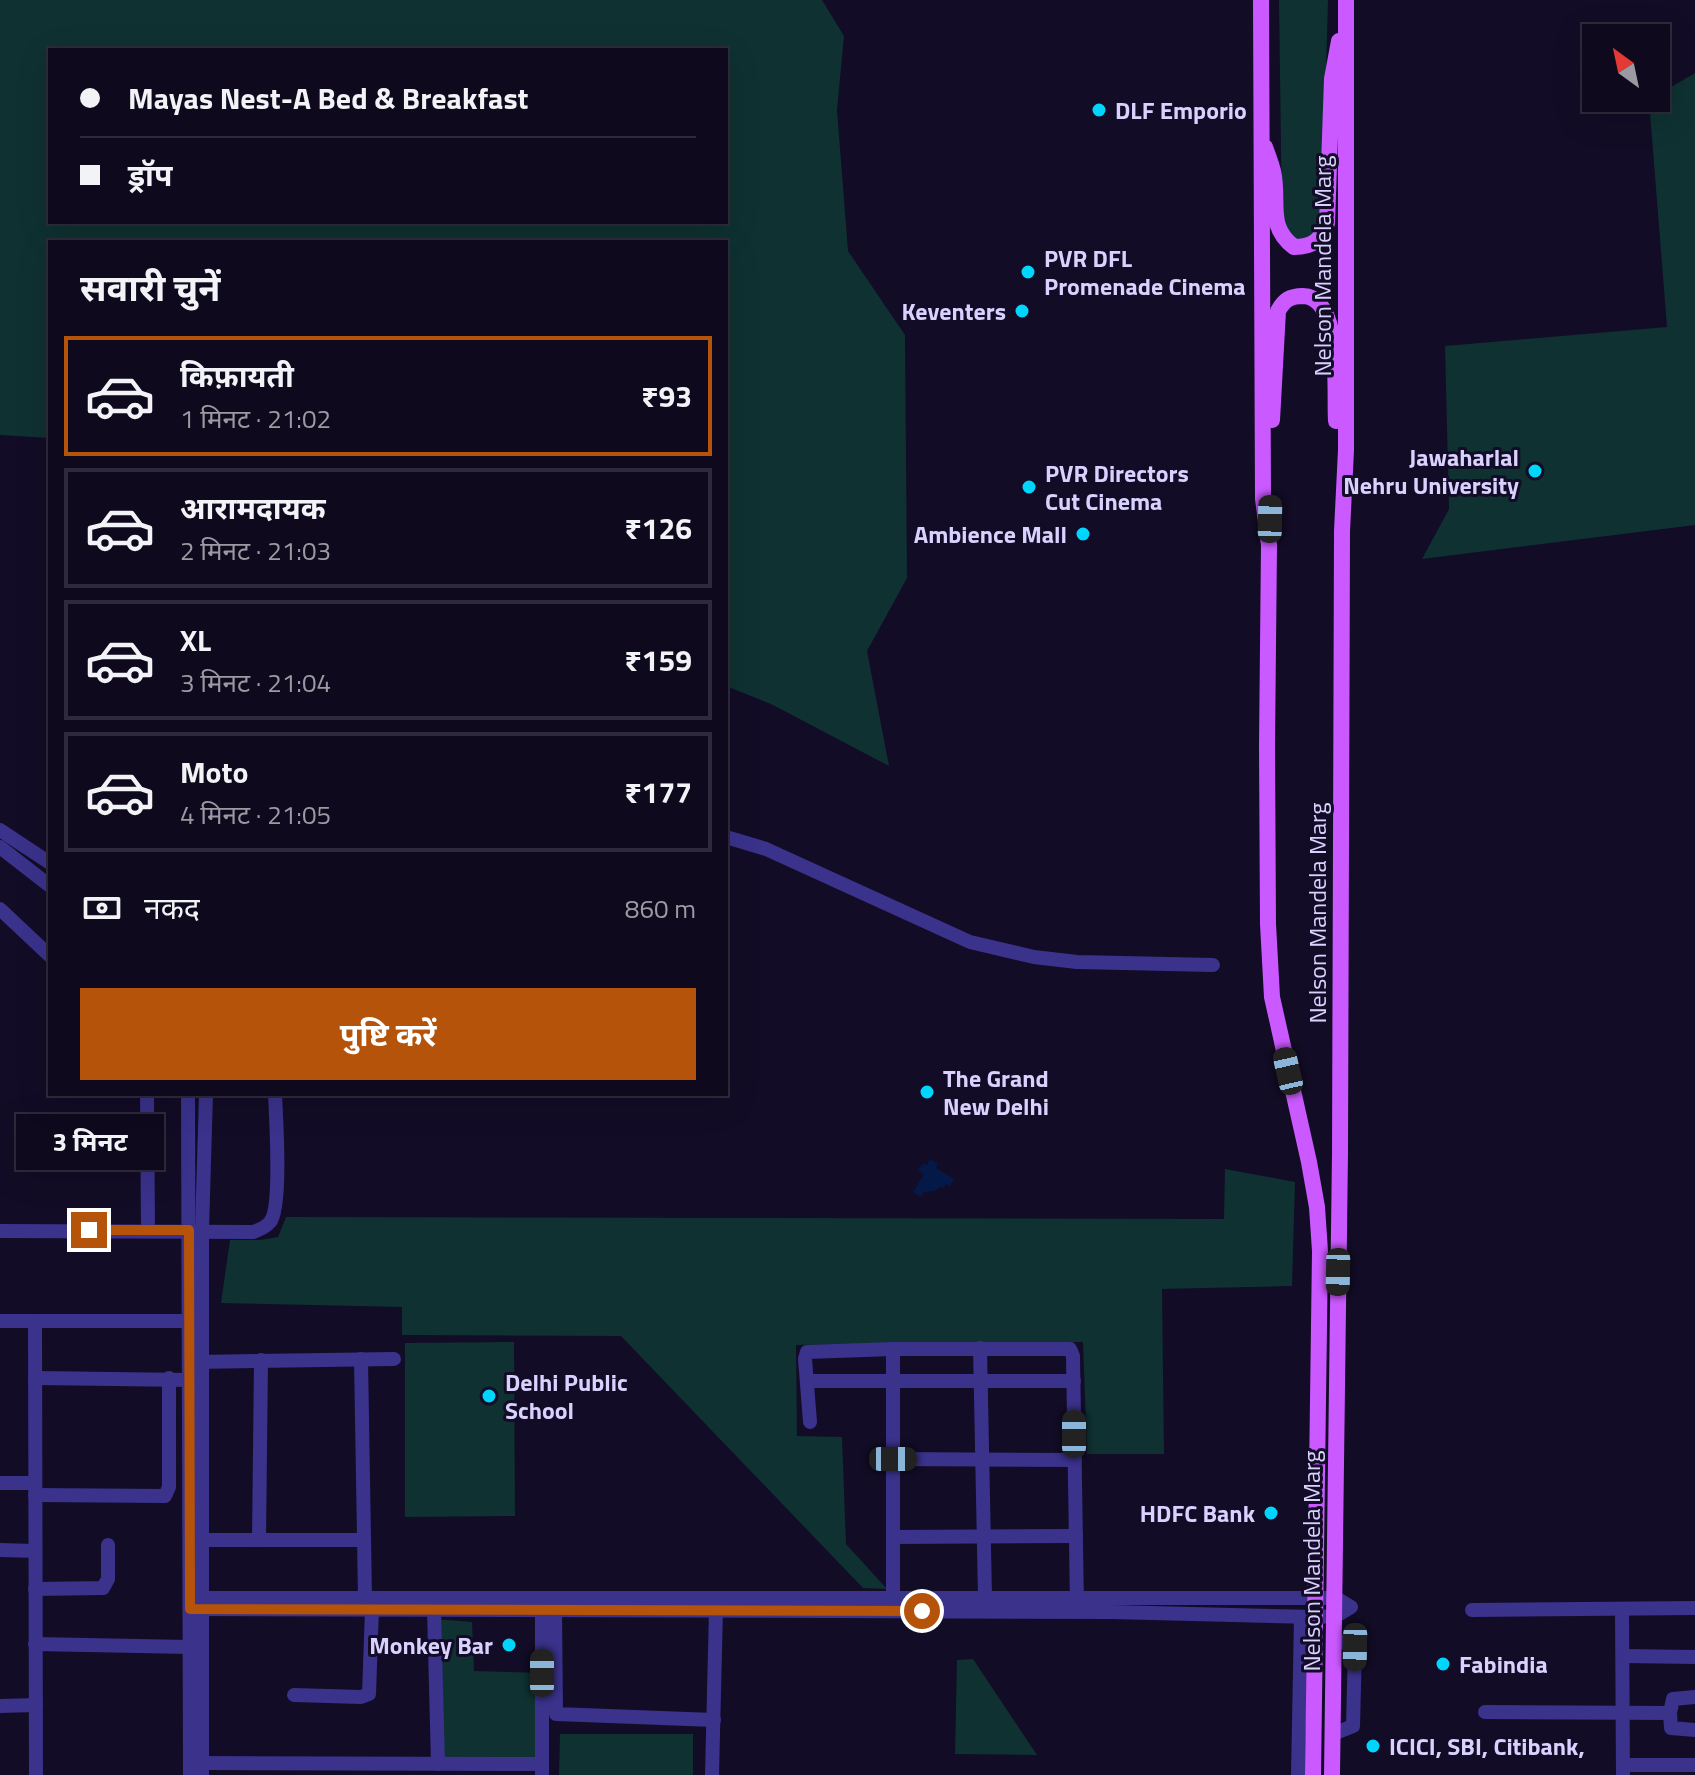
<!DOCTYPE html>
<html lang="hi">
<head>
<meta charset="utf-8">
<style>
	body { margin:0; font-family:"Titillium Web","Noto Sans Devanagari",sans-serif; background:#171225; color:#f1f3f6; height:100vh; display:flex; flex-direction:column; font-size:30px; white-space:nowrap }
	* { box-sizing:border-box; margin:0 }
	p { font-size:26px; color:#9b9aa3 }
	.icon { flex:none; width:44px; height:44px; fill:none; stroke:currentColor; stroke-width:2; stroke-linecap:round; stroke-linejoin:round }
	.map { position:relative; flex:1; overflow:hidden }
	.side { position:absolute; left:48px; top:240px; width:680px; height:856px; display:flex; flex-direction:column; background:#0e091c; border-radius:0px; box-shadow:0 8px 32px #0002,0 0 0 2px #2e2a3b }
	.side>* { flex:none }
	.guide { position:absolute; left:48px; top:48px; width:680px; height:176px; border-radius:0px; box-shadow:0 8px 32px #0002,0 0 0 2px #2e2a3b; display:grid; align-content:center; height:176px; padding:0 32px; background:#0e091c }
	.needle { width:52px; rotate:327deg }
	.controls { position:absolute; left:1582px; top:24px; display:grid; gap:16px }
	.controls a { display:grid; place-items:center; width:88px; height:88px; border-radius:0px; background:#0e091c; box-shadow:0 8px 32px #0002,0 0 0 2px #2e2a3b; font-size:40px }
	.end { position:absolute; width:36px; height:36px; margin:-18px; border:10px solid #b45309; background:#fff; box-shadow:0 0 0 4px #fff }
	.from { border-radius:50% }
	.bubble { position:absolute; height:56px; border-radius:0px; background:#0e091c; box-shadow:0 8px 32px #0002,0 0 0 2px #2e2a3b; font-size:26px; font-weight:700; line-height:56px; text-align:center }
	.car { position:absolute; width:24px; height:48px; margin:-24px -12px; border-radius:10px; box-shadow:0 0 6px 2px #0007; background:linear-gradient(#222 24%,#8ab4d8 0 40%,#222 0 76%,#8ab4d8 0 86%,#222 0) }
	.guide b { display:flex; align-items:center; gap:28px; height:76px; font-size:30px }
	.guide b+b { border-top:2px solid #2e2a3b }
	.guide i { width:20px; height:20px; background:#f1f3f6 }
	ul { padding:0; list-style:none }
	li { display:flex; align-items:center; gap:24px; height:120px; margin:0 16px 12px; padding:0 16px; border:4px solid #2e2a3b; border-radius:0px }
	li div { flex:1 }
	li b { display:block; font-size:30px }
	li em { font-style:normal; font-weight:700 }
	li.on { border-color:#b45309 }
	li>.icon { width:72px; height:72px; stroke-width:1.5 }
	h2 { padding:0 32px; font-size:36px; line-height:96px }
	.pay { display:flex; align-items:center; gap:20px; height:88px; padding:0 32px; font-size:30px }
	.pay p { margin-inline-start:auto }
	.primary-button { display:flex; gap:16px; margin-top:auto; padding:16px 32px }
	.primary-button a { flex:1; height:92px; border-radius:0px; background:#b45309; color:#fff; font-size:32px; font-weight:700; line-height:92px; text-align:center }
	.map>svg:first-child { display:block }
	.green { fill:#0f3131; fill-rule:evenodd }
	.water { fill:#041947 }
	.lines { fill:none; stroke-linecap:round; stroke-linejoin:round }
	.minor { stroke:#3a328b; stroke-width:14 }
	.major { stroke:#ca59ff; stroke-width:16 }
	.route { stroke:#b45309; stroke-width:10 }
	.poi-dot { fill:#00d6fd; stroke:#120c26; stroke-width:3 }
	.labels { text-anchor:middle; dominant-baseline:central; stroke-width:6; stroke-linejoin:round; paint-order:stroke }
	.poi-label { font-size:24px; font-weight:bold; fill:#d9d2ff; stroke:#120c26; text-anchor:start }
	.street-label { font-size:24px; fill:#d9d2ff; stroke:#120c26 }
</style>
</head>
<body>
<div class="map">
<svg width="1695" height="1775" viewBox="0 0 1695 1775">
	<rect width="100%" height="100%" fill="#120c26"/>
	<!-- green -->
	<g class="green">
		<path d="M0,0H822L844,36L837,110L848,251L905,335L907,578L867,651L889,766L771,704L726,686V242H50V438L0,435ZM50,50H726V222H50Z"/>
		<polygon points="1279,0 1328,0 1322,215 1313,236 1304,241 1295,240 1282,220"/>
		<polygon points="1695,73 1695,525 1422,559 1449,509 1445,346 1667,327 1649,100"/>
		<polygon points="1225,1169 1295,1182 1292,1286 1162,1289 1164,1454 1087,1454 1083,1342 796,1345 797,1436 842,1437 846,1544 887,1589 863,1588 621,1336 402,1335 402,1307 221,1303 230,1240 260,1240 278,1237 286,1217 1224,1219"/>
		<polygon points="514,1342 515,1516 405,1517 405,1343"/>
		<polygon points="435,1619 472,1622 474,1671 542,1673 541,1760 438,1764"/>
		<polygon points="973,1659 1037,1755 955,1754 957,1660"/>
		<polygon points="560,1734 693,1734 693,1775 559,1775"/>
	</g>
	<!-- water -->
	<polygon class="water" points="930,1159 938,1164 936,1168 954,1179 950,1186 946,1184 944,1188 940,1187 935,1191 924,1192 921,1197 913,1192 924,1174 918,1170 923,1163 927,1165"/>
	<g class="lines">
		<!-- minor -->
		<g class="minor">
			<polyline points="0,830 50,863"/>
			<polyline points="726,837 766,849 970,942 1034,957 1077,962 1213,965"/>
			<polyline points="0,847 50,886"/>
			<polyline points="0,909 50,956"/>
			<polyline points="147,1094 148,1230"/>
			<polyline points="188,1094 190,1775"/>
			<path d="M0,1231L253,1232C259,1230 266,1227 270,1222C282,1208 276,1117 275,1094"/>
			<polyline points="0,1321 196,1321"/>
			<polyline points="35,1321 36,1775"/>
			<polyline points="980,1348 985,1597"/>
			<polyline points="361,1359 365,1598"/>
			<polyline points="195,1362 394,1359"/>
			<polyline points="35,1378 190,1380"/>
			<polyline points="807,1381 1074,1381"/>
			<polyline points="810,1422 805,1359 807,1352 893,1349 1070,1349 1073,1356 1077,1606"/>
			<polyline points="893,1459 1075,1460"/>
			<polyline points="0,1483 35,1483"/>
			<polyline points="35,1495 165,1496 169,1487 169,1378"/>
			<polyline points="893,1537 1076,1536"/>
			<polyline points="192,1540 364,1540"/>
			<polyline points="259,1540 261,1360"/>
			<polyline points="0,1550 35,1551"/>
			<polyline points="35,1589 103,1588 108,1579 108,1545"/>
			<polyline points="893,1597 893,1349"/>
			<polyline points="190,1598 1336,1598 1351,1607 1336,1616 1315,1617 1112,1612 190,1609"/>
			<polyline points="434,1609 438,1764"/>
			<polyline points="555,1609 556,1714 714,1720"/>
			<polyline points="1622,1609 1623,1775"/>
			<polyline points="1472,1610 1695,1608"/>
			<polyline points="35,1644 190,1647"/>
			<polyline points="1623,1656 1695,1657"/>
			<polyline points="294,1695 361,1697 369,1694 372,1609"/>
			<polyline points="1695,1697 1673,1699 1670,1713 1671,1728 1695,1730"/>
			<polyline points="0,1706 36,1705"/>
			<polyline points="1485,1712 1670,1713"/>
			<polyline points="1333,1734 1353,1726 1355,1647 1335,1639"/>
			<polyline points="202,1763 541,1764"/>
			<polyline points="1624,1765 1695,1765"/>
			<polyline points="202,1775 202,1230 206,1094"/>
			<polyline points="542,1775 542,1609"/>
			<polyline points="712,1775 716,1609"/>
			<polyline points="1298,1775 1301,1617"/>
		</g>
		<!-- major -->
		<g class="major">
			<polyline points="1261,0 1263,499 1269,545 1267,746 1268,924 1272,997 1309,1162 1317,1207 1320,1251 1313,1775"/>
			<path d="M1265,147C1268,155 1271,163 1273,171C1280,201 1266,226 1294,247C1313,247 1321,240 1327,223L1332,79L1339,41"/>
			<path d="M1272,420L1278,311C1284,300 1290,296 1303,296C1343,297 1334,392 1336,421"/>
			<polyline points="1332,1775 1340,1153 1342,531 1346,450 1346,0"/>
		</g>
	</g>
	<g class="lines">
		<!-- route -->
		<polyline class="route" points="89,1230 189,1230 190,1609 922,1611"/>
	</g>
	<!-- markers -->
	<g class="poi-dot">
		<circle cx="1099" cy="110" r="8"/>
		<circle cx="1028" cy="272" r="8"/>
		<circle cx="1022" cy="311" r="8"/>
		<circle cx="1535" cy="471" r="8"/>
		<circle cx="1029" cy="487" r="8"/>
		<circle cx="1083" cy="534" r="8"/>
		<circle cx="927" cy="1092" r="8"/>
		<circle cx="489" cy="1396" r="8"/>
		<circle cx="1271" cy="1513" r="8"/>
		<circle cx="509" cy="1645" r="8"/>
		<circle cx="1443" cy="1664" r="8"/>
		<circle cx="1373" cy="1746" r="8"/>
	</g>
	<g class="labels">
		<!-- poi labels -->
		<g class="poi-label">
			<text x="1115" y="110">DLF Emporio</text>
			<text x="1044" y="258">PVR DFL<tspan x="1044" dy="28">Promenade Cinema</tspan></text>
			<text x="1006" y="311" text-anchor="end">Keventers</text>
			<text x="1519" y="457" text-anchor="end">Jawaharlal<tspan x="1519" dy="28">Nehru University</tspan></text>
			<text x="1045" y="473">PVR Directors<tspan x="1045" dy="28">Cut Cinema</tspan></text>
			<text x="1067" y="534" text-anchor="end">Ambience Mall</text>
			<text x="943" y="1078">The Grand<tspan x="943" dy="28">New Delhi</tspan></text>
			<text x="505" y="1382">Delhi Public<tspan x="505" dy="28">School</tspan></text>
			<text x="1255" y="1513" text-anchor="end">HDFC Bank</text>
			<text x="493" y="1645" text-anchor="end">Monkey Bar</text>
			<text x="1459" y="1664">Fabindia</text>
			<text x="1389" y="1746">ICICI, SBI, Citibank,</text>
		</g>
		<!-- street labels -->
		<g class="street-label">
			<text transform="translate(1322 266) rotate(-90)">Nelson Mandela Marg</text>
			<text transform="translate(1317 913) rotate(-90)">Nelson Mandela Marg</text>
			<text transform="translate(1311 1561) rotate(-90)">Nelson Mandela Marg</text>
		</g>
	</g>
</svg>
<div class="controls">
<a><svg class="needle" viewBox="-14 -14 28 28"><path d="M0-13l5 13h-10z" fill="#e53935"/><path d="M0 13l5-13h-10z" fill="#9b9aa3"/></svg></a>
</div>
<i class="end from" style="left:922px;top:1611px"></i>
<i class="end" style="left:89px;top:1230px"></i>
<div class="bubble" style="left:16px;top:1114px;width:148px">3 मिनट</div>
<i class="car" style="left:1270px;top:519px;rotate:1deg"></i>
<i class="car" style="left:1288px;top:1071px;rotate:347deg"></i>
<i class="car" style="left:1338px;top:1272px;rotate:181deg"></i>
<i class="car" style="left:1074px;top:1434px;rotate:0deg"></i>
<i class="car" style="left:893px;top:1459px;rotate:90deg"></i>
<i class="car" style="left:1355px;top:1647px;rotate:181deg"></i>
<i class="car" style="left:542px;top:1673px;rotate:0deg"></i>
<div class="guide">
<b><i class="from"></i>Mayas Nest-A Bed &amp; Breakfast</b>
<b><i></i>ड्रॉप</b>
</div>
<section class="side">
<h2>सवारी चुनें</h2>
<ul>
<li class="on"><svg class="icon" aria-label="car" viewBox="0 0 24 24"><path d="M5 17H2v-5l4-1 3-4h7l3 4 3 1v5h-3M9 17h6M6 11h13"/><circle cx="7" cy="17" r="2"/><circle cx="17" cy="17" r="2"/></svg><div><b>किफ़ायती</b><p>1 मिनट · 21:02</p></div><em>₹93</em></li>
<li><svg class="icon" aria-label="car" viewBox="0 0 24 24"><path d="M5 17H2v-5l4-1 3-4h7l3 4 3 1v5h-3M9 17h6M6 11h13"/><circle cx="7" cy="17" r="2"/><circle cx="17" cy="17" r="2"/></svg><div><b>आरामदायक</b><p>2 मिनट · 21:03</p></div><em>₹126</em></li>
<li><svg class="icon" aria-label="car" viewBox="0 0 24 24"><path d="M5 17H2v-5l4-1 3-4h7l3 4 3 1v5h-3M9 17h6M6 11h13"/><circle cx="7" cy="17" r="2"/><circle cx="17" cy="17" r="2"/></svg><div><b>XL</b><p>3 मिनट · 21:04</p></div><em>₹159</em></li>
<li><svg class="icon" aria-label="car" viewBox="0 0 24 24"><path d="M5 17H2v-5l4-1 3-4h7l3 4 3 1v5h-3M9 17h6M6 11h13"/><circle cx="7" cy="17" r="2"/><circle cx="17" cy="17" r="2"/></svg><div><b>Moto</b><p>4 मिनट · 21:05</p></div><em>₹177</em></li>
</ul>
<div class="pay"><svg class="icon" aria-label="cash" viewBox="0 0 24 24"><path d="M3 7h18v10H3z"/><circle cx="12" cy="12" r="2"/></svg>नकद<p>860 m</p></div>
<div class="primary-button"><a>पुष्टि करें</a></div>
</section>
</div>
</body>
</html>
